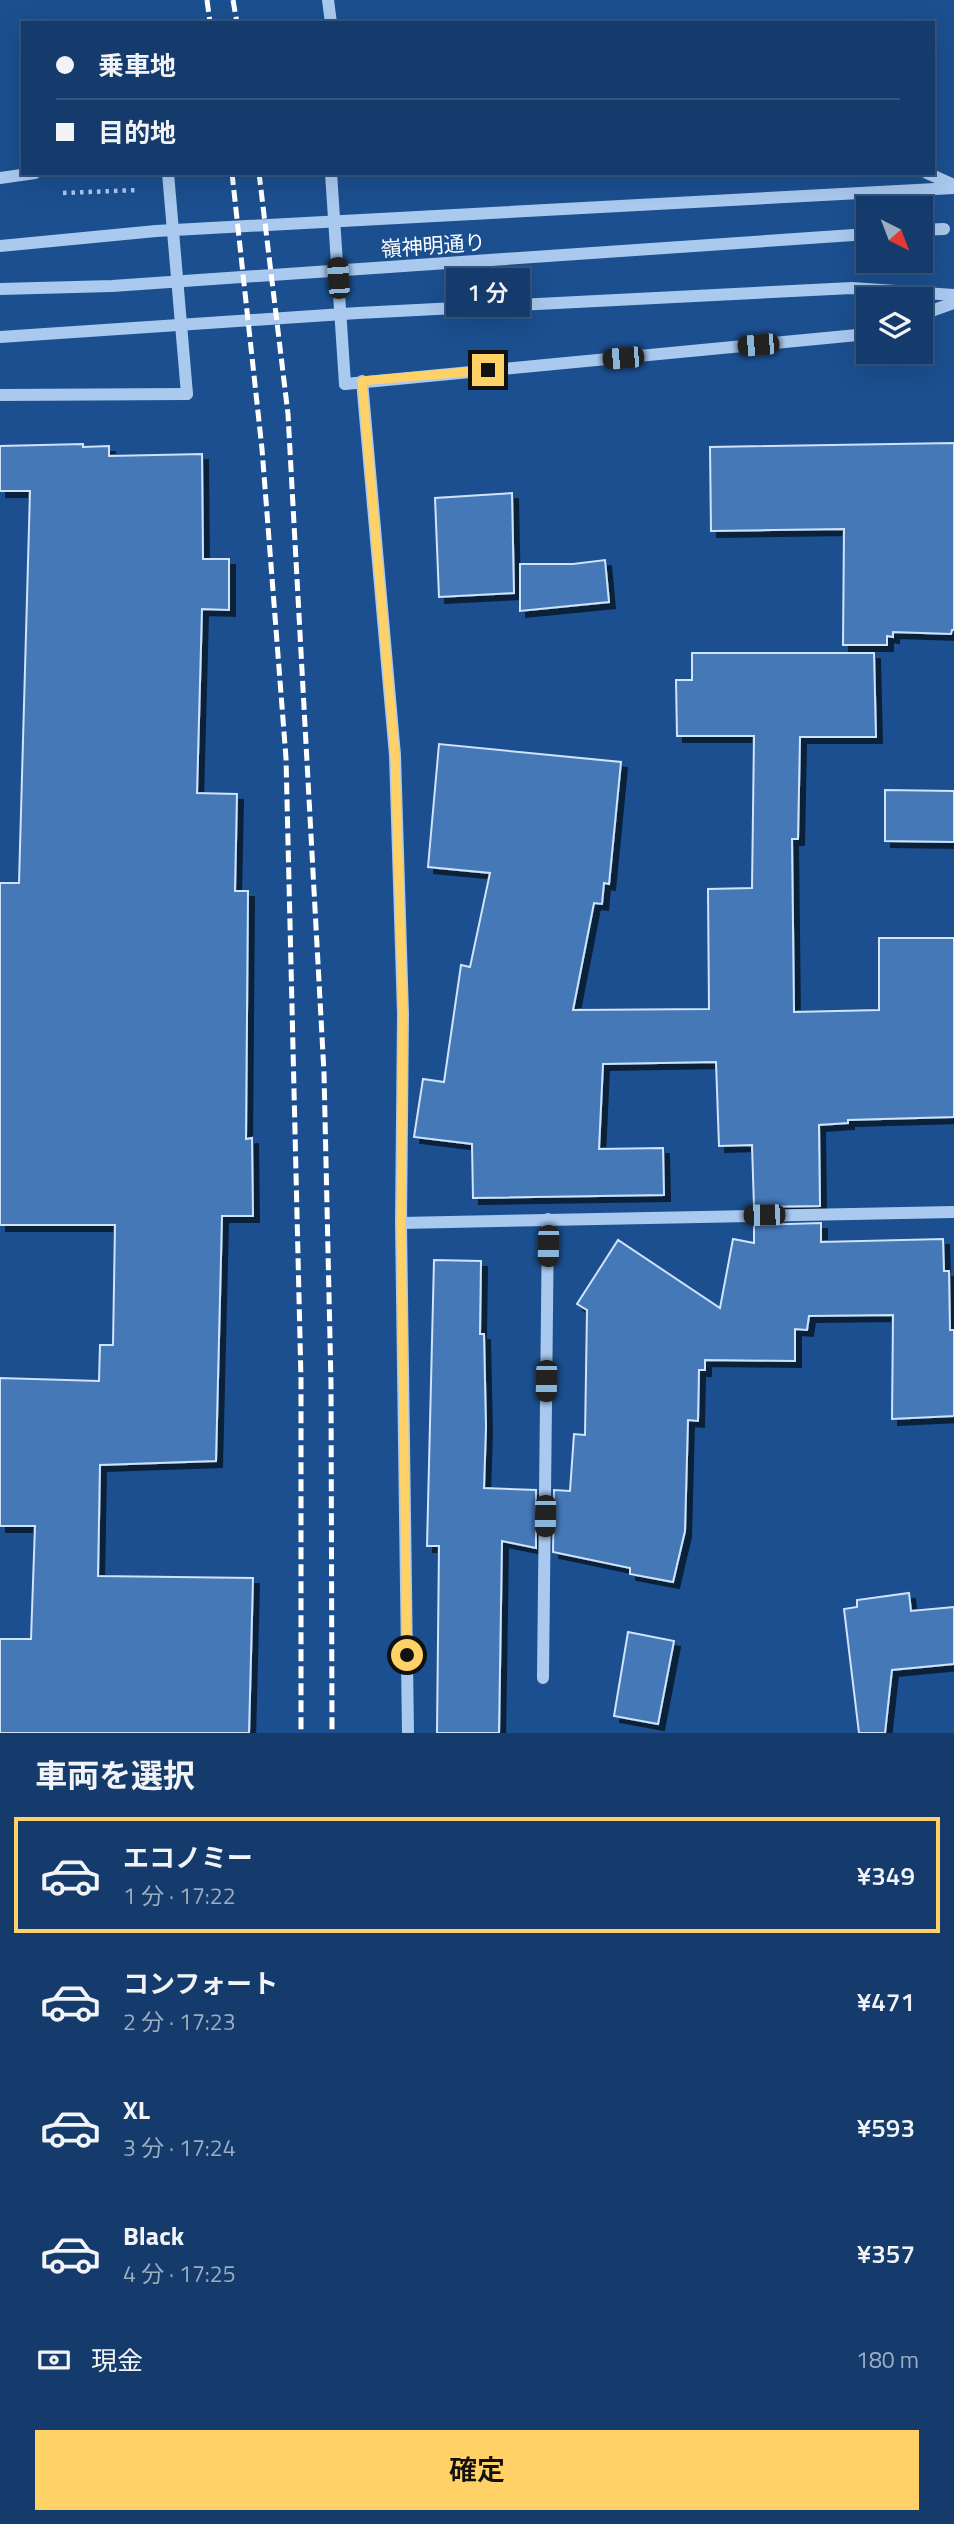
<!DOCTYPE html>
<html lang="ja">
<head>
<meta charset="utf-8">
<style>
	body { margin:0; font-family:"Titillium Web","Noto Sans JP",sans-serif; background:#1d4271; color:#f1f3f6; height:100vh; display:flex; flex-direction:column; font-size:26px; white-space:nowrap }
	* { box-sizing:border-box; margin:0 }
	p { font-size:23px; color:#9dadc1 }
	.icon { flex:none; width:38px; height:38px; fill:none; stroke:currentColor; stroke-width:2; stroke-linecap:round; stroke-linejoin:round }
	.map { position:relative; height:1733px; overflow:hidden }
	.details { display:flex; flex-direction:column; background:#143b6b; flex:1 }
	.details>* { flex:none }
	.guide { position:absolute; left:21px; top:21px; width:914px; height:154px; border-radius:0px; box-shadow:0 7px 28px #0002,0 0 0 2px #33557e; display:grid; align-content:center; height:154px; padding:0 35px; background:#143b6b }
	.needle { width:46px; rotate:138deg }
	.fabs { position:absolute; left:856px; top:196px; display:grid; gap:14px }
	.fabs a { display:grid; place-items:center; width:77px; height:77px; border-radius:0px; background:#143b6b; box-shadow:0 7px 28px #0002,0 0 0 2px #33557e; font-size:35px }
	.end { position:absolute; width:32px; height:32px; margin:-16px; border:9px solid #ffd166; background:#111; box-shadow:0 0 0 4px #111 }
	.from { border-radius:50% }
	.bubble { position:absolute; height:49px; border-radius:0px; background:#143b6b; box-shadow:0 7px 28px #0002,0 0 0 2px #33557e; font-size:23px; font-weight:600; line-height:49px; text-align:center }
	.car { position:absolute; width:21px; height:42px; margin:-21px -10px; border-radius:9px; box-shadow:0 0 5px 2px #0007; background:linear-gradient(#222 24%,#8ab4d8 0 40%,#222 0 76%,#8ab4d8 0 86%,#222 0) }
	.guide b { display:flex; align-items:center; gap:24px; height:66px; font-size:26px }
	.guide b+b { border-top:2px solid #33557e }
	.guide i { width:18px; height:18px; background:#f1f3f6 }
	ul { padding:0; list-style:none }
	li { display:flex; align-items:center; gap:21px; height:116px; margin:0 14px 10px; padding:0 21px; border:4px solid transparent; border-radius:0px }
	li div { flex:1 }
	li b { display:block; font-size:26px }
	li em { font-style:normal; font-weight:600 }
	li.on { border-color:#ffd166 }
	li>.icon { width:63px; height:63px; stroke-width:1.5 }
	h2 { padding:0 35px; font-size:32px; line-height:84px }
	.pay { display:flex; align-items:center; gap:18px; height:77px; padding:0 35px; font-size:26px }
	.pay p { margin-inline-start:auto }
	.cta { display:flex; gap:14px; margin-top:auto; padding:14px 35px }
	.cta a { flex:1; height:80px; border-radius:0px; background:#ffd166; color:#111; font-size:28px; font-weight:600; line-height:80px; text-align:center }
	.map>svg:first-child { display:block }
	.building { fill:#4478b7; stroke:#cfe3fa; stroke-width:2; filter:url(#shadow) }
	.lines { fill:none; stroke-linecap:round; stroke-linejoin:round }
	.path { stroke:#a9c9ee; stroke-width:4.5; stroke-dasharray:3.5 5; stroke-linecap:butt }
	.minor { stroke:#a9c9ee; stroke-width:12 }
	.rail { stroke:#fff; stroke-width:5; stroke-dasharray:12 5; stroke-linecap:butt }
	.minor-bridge { stroke:#a9c9ee; stroke-width:12 }
	.route { stroke:#ffd166; stroke-width:9 }
	.labels { text-anchor:middle; dominant-baseline:central; stroke-width:5; stroke-linejoin:round; paint-order:stroke }
	.street-label { font-size:21px; fill:#fff; stroke:#1b4f8f }
</style>
</head>
<body>
<div class="map">
<svg width="954" height="1733" viewBox="0 0 954 1733">
	<defs>
		<filter id="shadow"><feDropShadow dx="6" dy="6" stdDeviation="0" flood-color="#0009"/></filter>
	</defs>
	<rect width="100%" height="100%" fill="#1b4f8f"/>
	<!-- building -->
	<g class="building">
		<polygon points="954,443 954,630 952,630 951,634 893,632 893,637 887,636 887,645 843,645 844,529 711,531 710,447"/>
		<polygon points="83,444 83,447 109,446 109,456 202,454 203,559 229,559 229,610 202,609 197,793 237,794 235,891 248,891 246,1139 252,1138 253,1216 222,1216 216,1461 100,1465 98,1576 253,1578 249,1733 0,1733 0,1639 31,1639 35,1526 0,1526 0,1378 99,1381 100,1345 113,1345 115,1225 0,1225 0,883 19,883 30,491 0,491 0,446"/>
		<polygon points="512,493 514,593 439,597 435,498"/>
		<polygon points="605,560 609,602 520,611 520,564 573,564"/>
		<polygon points="692,653 874,653 876,737 800,737 798,839 792,839 794,1012 879,1010 879,938 954,938 954,1117 848,1120 848,1123 819,1125 820,1206 754,1207 752,1145 719,1146 716,1062 603,1064 599,1149 663,1148 664,1195 473,1198 472,1144 414,1137 423,1079 444,1082 461,965 470,967 490,873 428,867 439,744 621,762 609,884 604,883 602,904 594,903 573,1010 709,1009 708,889 752,888 754,736 677,736 676,680 692,680"/>
		<polygon points="885,790 954,791 954,842 885,841"/>
		<polygon points="821,1223 821,1242 943,1239 944,1271 949,1271 950,1330 954,1330 954,1416 892,1419 893,1315 809,1316 807,1330 795,1329 795,1361 705,1360 705,1370 699,1370 698,1421 688,1420 685,1531 673,1582 630,1574 630,1568 553,1552 554,1490 570,1491 574,1434 585,1435 587,1310 577,1304 618,1240 720,1308 733,1239 754,1243 754,1225"/>
		<polygon points="434,1260 481,1261 480,1334 484,1334 486,1427 484,1488 536,1490 536,1548 502,1541 499,1733 437,1733 439,1546 427,1546"/>
		<polygon points="909,1593 911,1611 954,1607 954,1664 892,1670 885,1733 859,1733 844,1609 857,1607 857,1600"/>
		<polygon points="628,1632 674,1641 658,1724 614,1716"/>
	</g>
	<g class="lines">
		<!-- path -->
		<polyline class="path" points="63,193 138,190"/>
		<!-- minor -->
		<g class="minor">
			<polyline points="328,0 331,23"/>
			<polyline points="927,173 954,185"/>
			<polyline points="0,178 35,173"/>
			<polyline points="920,230 944,229"/>
			<polyline points="0,246 156,231 954,188"/>
			<polyline points="0,289 112,286 868,234"/>
			<polyline points="920,315 954,303"/>
			<polyline points="0,337 358,313 852,288 954,295"/>
			<polyline points="362,381 395,755 403,1014 401,1223 408,1733"/>
			<polyline points="345,384 868,334"/>
			<polyline points="0,395 187,394"/>
			<polyline points="401,1223 954,1212"/>
			<polyline points="543,1678 548,1219"/>
		</g>
		<!-- rail -->
		<g class="rail">
			<polyline points="207,0 210,23"/>
			<polyline points="233,0 237,23"/>
			<polyline points="232,173 262,449 286,758 301,1380 301,1733"/>
			<polyline points="259,173 288,414 324,1073 331,1384 332,1733"/>
		</g>
		<!-- minor-bridge -->
		<g class="minor-bridge">
			<polyline points="168,173 187,394"/>
			<polyline points="331,173 345,384"/>
		</g>
	</g>
	<g class="lines">
		<!-- route -->
		<polyline class="route" points="407,1655 401,1223 403,1014 395,755 362,381 488,370"/>
	</g>
	<g class="labels">
		<!-- street labels -->
		<g class="street-label">
			<text transform="translate(433 245) rotate(-4)">嶺神明通り</text>
		</g>
	</g>
</svg>
<div class="fabs">
<a><svg class="needle" viewBox="-14 -14 28 28"><path d="M0-13l5 13h-10z" fill="#e53935"/><path d="M0 13l5-13h-10z" fill="#9dadc1"/></svg></a>
<a><svg class="icon" aria-label="layers" viewBox="0 0 24 24"><path d="M12 4l9 5-9 5-9-5zM3 14l9 5 9-5"/></svg></a>
</div>
<i class="end from" style="left:407px;top:1655px"></i>
<i class="end" style="left:488px;top:370px"></i>
<div class="bubble" style="left:446px;top:268px;width:84px">1 分</div>
<i class="car" style="left:338px;top:278px;rotate:356deg"></i>
<i class="car" style="left:758px;top:345px;rotate:265deg"></i>
<i class="car" style="left:623px;top:358px;rotate:265deg"></i>
<i class="car" style="left:764px;top:1215px;rotate:269deg"></i>
<i class="car" style="left:548px;top:1246px;rotate:181deg"></i>
<i class="car" style="left:546px;top:1381px;rotate:181deg"></i>
<i class="car" style="left:545px;top:1516px;rotate:181deg"></i>
<div class="guide">
<b><i class="from"></i>乗車地</b>
<b><i></i>目的地</b>
</div>
</div>
<section class="details">
<h2>車両を選択</h2>
<ul>
<li class="on"><svg class="icon" aria-label="car" viewBox="0 0 24 24"><path d="M5 17H2v-5l4-1 3-4h7l3 4 3 1v5h-3M9 17h6M6 11h13"/><circle cx="7" cy="17" r="2"/><circle cx="17" cy="17" r="2"/></svg><div><b>エコノミー</b><p>1 分 · 17:22</p></div><em>¥349</em></li>
<li><svg class="icon" aria-label="car" viewBox="0 0 24 24"><path d="M5 17H2v-5l4-1 3-4h7l3 4 3 1v5h-3M9 17h6M6 11h13"/><circle cx="7" cy="17" r="2"/><circle cx="17" cy="17" r="2"/></svg><div><b>コンフォート</b><p>2 分 · 17:23</p></div><em>¥471</em></li>
<li><svg class="icon" aria-label="car" viewBox="0 0 24 24"><path d="M5 17H2v-5l4-1 3-4h7l3 4 3 1v5h-3M9 17h6M6 11h13"/><circle cx="7" cy="17" r="2"/><circle cx="17" cy="17" r="2"/></svg><div><b>XL</b><p>3 分 · 17:24</p></div><em>¥593</em></li>
<li><svg class="icon" aria-label="car" viewBox="0 0 24 24"><path d="M5 17H2v-5l4-1 3-4h7l3 4 3 1v5h-3M9 17h6M6 11h13"/><circle cx="7" cy="17" r="2"/><circle cx="17" cy="17" r="2"/></svg><div><b>Black</b><p>4 分 · 17:25</p></div><em>¥357</em></li>
</ul>
<div class="pay"><svg class="icon" aria-label="cash" viewBox="0 0 24 24"><path d="M3 7h18v10H3z"/><circle cx="12" cy="12" r="2"/></svg>現金<p>180 m</p></div>
<div class="cta"><a>確定</a></div>
</section>
</body>
</html>
